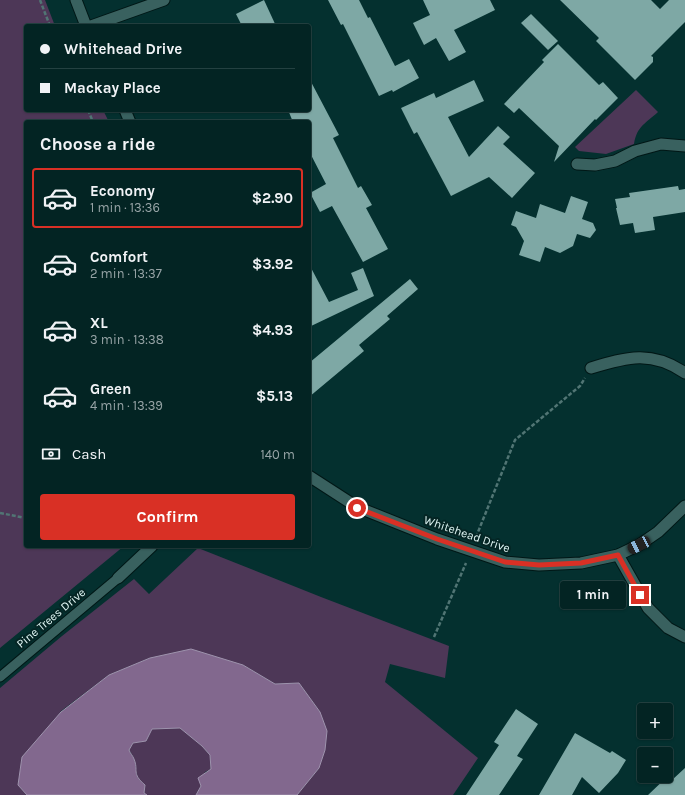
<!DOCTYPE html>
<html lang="en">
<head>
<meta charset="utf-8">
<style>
	body { margin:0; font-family:Karla,sans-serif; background:#113030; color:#f1f3f6; height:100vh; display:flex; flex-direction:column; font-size:15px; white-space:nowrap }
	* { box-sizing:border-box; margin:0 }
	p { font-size:13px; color:#97a4a6 }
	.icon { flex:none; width:22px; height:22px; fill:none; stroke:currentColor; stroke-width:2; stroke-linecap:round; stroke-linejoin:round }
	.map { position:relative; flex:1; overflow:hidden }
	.panel { position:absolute; left:24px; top:120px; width:287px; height:428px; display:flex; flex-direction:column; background:#032423; border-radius:4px; box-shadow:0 1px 3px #0004,0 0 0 1px #244141 }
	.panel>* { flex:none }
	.banner { position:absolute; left:24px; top:24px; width:287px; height:88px; border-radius:4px; box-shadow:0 1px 3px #0004,0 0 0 1px #244141; display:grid; align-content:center; height:88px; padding:0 16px; background:#032423 }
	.controls { position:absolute; left:637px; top:703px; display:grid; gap:8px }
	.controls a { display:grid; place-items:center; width:36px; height:36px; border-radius:4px; background:#032423; box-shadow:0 1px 3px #0004,0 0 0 1px #244141; font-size:20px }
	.end { position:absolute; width:18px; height:18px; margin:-9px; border:5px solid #d93025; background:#fff; box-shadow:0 0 0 2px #fff }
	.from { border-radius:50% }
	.bubble { position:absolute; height:28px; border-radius:4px; background:#032423; box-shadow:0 1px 3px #0004,0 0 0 1px #244141; font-size:13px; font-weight:700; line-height:28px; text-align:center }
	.car { position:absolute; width:12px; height:24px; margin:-12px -6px; border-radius:5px; box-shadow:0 0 3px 1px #0007; background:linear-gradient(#222 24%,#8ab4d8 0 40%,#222 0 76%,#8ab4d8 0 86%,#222 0) }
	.banner b { display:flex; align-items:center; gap:14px; height:38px; font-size:15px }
	.banner b+b { border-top:1px solid #244141 }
	.banner i { width:10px; height:10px; background:#f1f3f6 }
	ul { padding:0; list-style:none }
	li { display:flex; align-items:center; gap:12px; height:60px; margin:0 8px 6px; padding:0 8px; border:2px solid transparent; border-radius:4px }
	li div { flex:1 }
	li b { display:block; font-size:15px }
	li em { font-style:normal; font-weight:700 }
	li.selected { border-color:#d93025 }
	li>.icon { width:36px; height:36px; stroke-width:1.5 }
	h2 { padding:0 16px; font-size:18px; line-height:48px }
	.pay { display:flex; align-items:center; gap:10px; height:44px; padding:0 16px; font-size:15px }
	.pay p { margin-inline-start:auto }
	.action { display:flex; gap:8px; margin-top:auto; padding:8px 16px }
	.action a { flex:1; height:46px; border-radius:4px; background:#d93025; color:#fff; font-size:16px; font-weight:700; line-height:46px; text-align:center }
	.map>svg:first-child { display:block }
	.green { fill:#4d3757 }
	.water { fill:#82688e; stroke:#9e93ad }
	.building { fill:#7ea8a5 }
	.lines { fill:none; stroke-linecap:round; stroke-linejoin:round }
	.service-casing { stroke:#001716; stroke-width:11 }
	.minor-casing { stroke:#001716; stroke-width:13 }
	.path { stroke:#517574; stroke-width:2.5; stroke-dasharray:4 2; stroke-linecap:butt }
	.service { stroke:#39615f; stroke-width:9 }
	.minor { stroke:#39615f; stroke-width:11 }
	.route { stroke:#d93025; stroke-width:5 }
	.labels { text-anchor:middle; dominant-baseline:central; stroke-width:4; stroke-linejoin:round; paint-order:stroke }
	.street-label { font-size:12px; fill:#e0f6f4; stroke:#052524 }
</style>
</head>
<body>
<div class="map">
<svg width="685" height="795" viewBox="0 0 685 795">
	<rect width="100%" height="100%" fill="#04302f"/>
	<!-- green -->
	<g class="green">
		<polygon points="0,0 45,0 55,26 26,26 26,110 103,110 109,122 26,122 26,546 124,546 0,648"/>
		<path d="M636,90L658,112C645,124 637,126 634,144L606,154L579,151L575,147Z"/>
		<polygon points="198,548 321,597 449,646 445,678 390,664 385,682 478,758 453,795 297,795 319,768 320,712 299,683 275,684 243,665 150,658 109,675 61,711 18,785 27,795 0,795 0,688 62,636 134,579 149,594"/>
		<path d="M180,728L202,746L210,755L211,769L205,772L201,786L196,795H147L144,793L145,785C131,773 139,771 134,759C133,756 131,753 129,750L133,743L146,741L152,729Z"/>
	</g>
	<!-- water -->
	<path class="water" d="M191,649L243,665L275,684L299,683L320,712L327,731L325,750L319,768L297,795H196L201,786L198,778L211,769L210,755L202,746L180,728L152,729L146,741L133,743L129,750C130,753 133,756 134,759C139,771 131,773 145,785L144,793L147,795H27L18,785L22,757L61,712L109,675L150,658Z"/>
	<!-- building -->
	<g class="building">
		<polygon points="264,0 276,26 242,26 236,14"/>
		<polygon points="328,0 359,0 368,18 370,17 395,66 409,59 419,78 393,92 392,90 379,96 343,24 341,25"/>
		<polygon points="423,0 490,0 495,10 454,30 466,52 449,61 436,38 424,45 413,23 430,15"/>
		<polygon points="560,0 651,0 660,9 669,0 685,0 685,22 651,56 653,57 653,62 635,80 596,41 599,38"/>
		<polygon points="531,14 558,41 548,50 521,23"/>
		<polygon points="558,44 599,85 603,82 618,98 596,120 595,119 554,162 559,146 519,108 514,113 504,104 544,62 542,60"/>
		<polygon points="309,78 339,135 333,138 358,188 361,186 372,205 366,208 388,249 363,262 332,206 320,212 310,193 326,184 309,151 309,122 293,122 288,110 309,110"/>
		<polygon points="474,80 484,101 448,117 469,157 498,126 510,137 503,144 535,173 512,198 489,177 451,196 417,132 414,134 401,108 434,93 436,98"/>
		<polygon points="678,186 679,190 685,189 685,212 653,217 655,230 635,233 633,223 620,225 616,208 617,208 615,199 630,197 629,193"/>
		<polygon points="571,196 588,202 582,219 593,223 596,230 590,238 577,234 573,246 560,253 545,247 540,262 519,255 524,241 516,227 511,225 516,211 536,218 540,204 565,213"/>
		<polygon points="309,264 329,302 358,290 351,273 363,268 374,296 309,327"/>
		<polygon points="410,279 418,289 387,316 390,319 359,345 364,351 309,397 309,363"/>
		<polygon points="516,709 538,724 517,756 523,759 499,795 466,795 499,745 494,742"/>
		<polygon points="575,733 610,753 612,751 626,760 618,773 599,793 582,777 572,795 539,795"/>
		<polygon points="685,768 685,795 648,795 668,776 672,780"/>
	</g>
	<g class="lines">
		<defs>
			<polyline id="service" points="0,677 118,578"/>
			<g id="minor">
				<polyline points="76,0 86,26"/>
				<polyline points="91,26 164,0"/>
				<polyline points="125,110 130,122"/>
				<polyline points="577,164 595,165 615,161 635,151 661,144 685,146"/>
				<path d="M591,368C627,357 652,350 685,373"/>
				<polyline points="309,476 357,507 437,539 505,562 539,565 581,563 618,555 639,545 658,532 685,506"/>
				<polyline points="618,555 648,608 668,628 685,637"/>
				<polyline points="118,578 152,546"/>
			</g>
		</defs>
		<!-- service casing -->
		<use href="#service" class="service-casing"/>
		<!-- minor casing -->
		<use href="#minor" class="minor-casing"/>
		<!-- path -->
		<g class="path">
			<polyline points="40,0 50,26"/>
			<polyline points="88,110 93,122"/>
			<polyline points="0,513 26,518"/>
			<polyline points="476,537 515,440 580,386 585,378"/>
			<polyline points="434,637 466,563"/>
		</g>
		<!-- service -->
		<use href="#service" class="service"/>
		<!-- minor -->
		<use href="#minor" class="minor"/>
	</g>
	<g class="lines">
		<!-- route -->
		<polyline class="route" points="357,508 437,539 505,562 539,565 581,563 618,555 640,595"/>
	</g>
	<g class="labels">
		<!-- street labels -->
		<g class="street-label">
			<text transform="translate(467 534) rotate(19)">Whitehead Drive</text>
			<text transform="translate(51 618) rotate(-40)">Pine Trees Drive</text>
		</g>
	</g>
</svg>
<div class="controls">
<a>+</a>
<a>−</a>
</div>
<i class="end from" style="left:357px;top:508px"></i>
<i class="end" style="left:640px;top:595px"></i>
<div class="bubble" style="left:560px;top:581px;width:66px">1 min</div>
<i class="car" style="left:639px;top:545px;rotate:244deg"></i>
<div class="banner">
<b><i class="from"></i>Whitehead Drive</b>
<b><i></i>Mackay Place</b>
</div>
<section class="panel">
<h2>Choose a ride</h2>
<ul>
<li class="selected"><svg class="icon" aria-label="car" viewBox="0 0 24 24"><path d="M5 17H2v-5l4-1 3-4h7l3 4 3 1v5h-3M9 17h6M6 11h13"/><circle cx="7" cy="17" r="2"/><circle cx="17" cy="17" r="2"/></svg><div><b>Economy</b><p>1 min · 13:36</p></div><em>$2.90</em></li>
<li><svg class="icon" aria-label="car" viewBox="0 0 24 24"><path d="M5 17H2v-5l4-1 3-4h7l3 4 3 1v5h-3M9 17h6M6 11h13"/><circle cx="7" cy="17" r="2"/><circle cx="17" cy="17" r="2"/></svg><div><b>Comfort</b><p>2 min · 13:37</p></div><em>$3.92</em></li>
<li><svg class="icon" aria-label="car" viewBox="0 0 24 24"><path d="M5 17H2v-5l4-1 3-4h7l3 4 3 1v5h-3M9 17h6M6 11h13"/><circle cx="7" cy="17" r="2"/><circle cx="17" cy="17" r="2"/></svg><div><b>XL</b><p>3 min · 13:38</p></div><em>$4.93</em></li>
<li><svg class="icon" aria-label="car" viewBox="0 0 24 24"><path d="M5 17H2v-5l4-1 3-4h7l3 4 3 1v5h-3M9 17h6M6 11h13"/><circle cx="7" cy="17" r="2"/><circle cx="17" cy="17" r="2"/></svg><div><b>Green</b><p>4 min · 13:39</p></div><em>$5.13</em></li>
</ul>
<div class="pay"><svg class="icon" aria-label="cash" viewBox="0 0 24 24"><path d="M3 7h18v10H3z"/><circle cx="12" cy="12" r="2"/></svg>Cash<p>140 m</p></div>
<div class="action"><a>Confirm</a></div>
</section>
</div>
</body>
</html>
